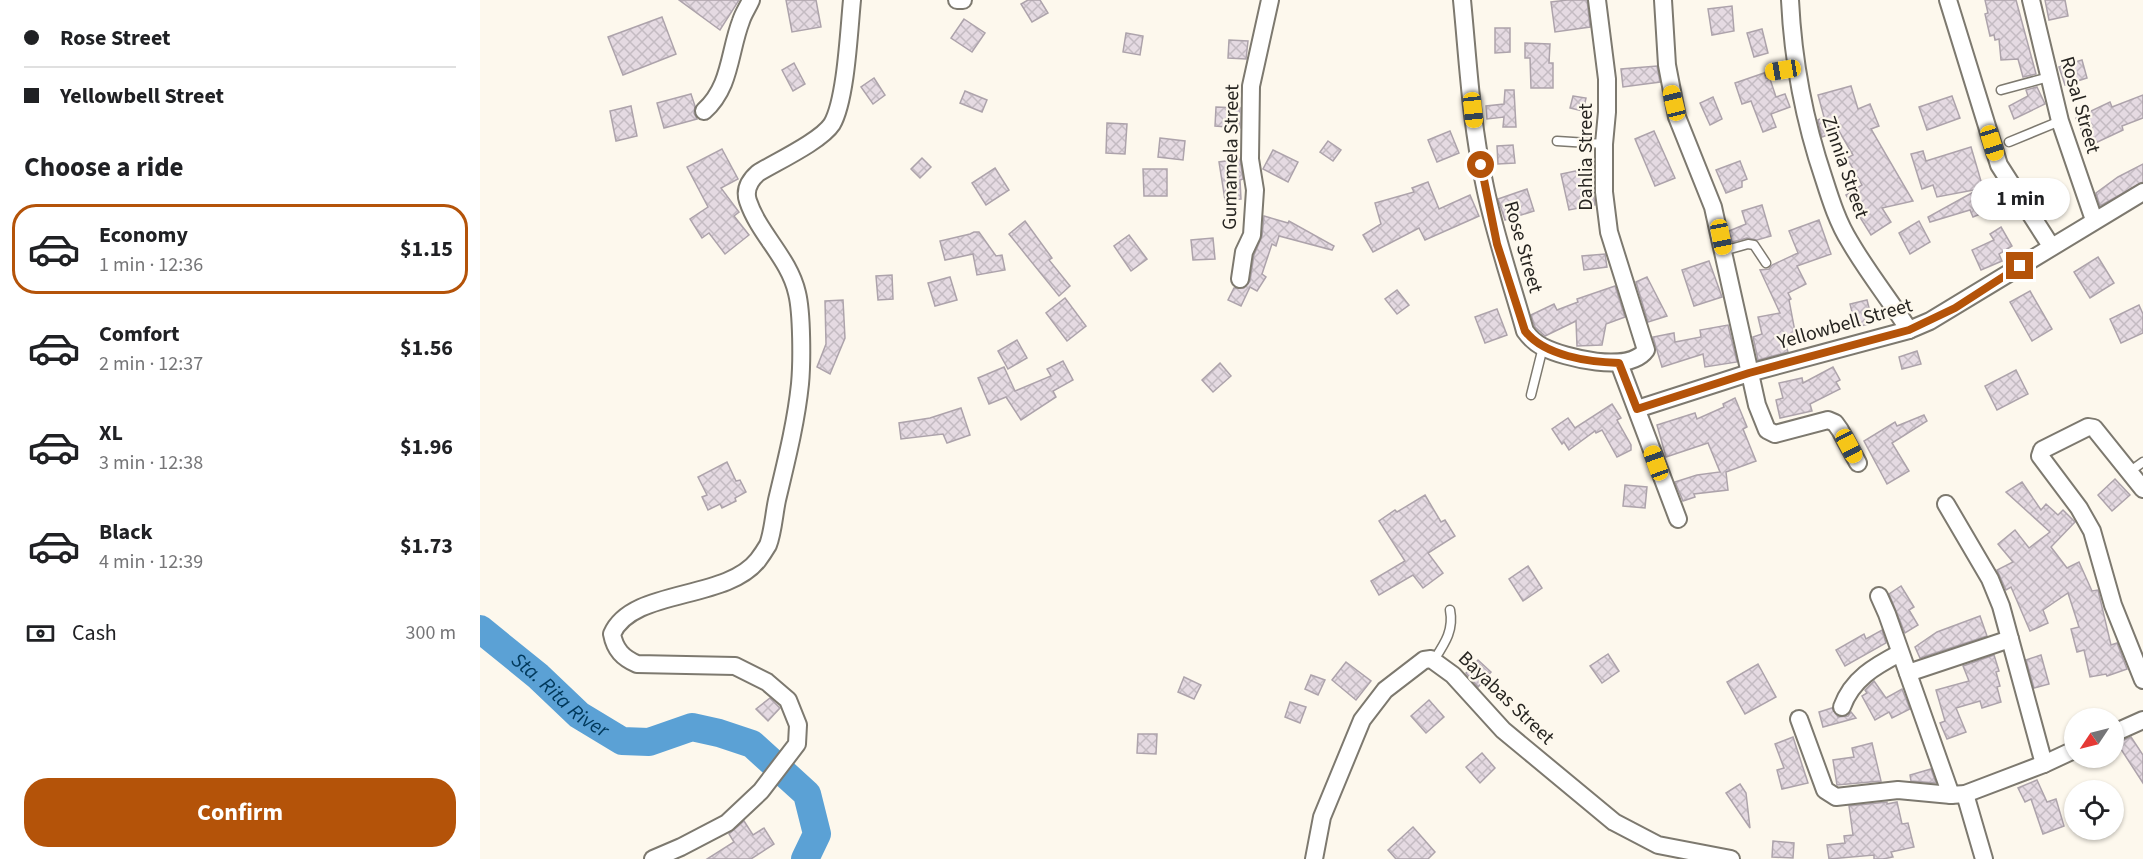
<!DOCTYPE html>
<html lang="en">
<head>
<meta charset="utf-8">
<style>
	body { margin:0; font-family:"Source Sans 3",sans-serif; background:#f2f2f2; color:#202124; height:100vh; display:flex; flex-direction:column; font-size:22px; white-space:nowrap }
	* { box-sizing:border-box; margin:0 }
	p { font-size:20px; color:#757577 }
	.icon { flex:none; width:33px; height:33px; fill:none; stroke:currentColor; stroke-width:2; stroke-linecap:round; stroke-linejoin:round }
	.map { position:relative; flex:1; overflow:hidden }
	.details { display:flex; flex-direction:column; background:#fff; width:480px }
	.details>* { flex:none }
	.hud { display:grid; align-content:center; height:132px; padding:0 24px; background:#fff }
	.needle { width:39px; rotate:235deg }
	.tools { position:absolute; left:1584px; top:708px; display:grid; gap:12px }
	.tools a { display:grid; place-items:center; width:60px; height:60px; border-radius:50%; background:#fff; box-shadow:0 2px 4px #0004; font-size:30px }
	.end { position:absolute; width:27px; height:27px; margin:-14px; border:8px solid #b45309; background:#fff; box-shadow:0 0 0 3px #fff }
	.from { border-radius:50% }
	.bubble { position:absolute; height:42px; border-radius:21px; background:#fff; box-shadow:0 2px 4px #0004; font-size:20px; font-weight:700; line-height:42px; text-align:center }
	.car { position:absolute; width:18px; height:36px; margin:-18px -9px; border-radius:8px; box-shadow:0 0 4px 2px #0007; background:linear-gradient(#f5c518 24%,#345 0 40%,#f5c518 0 76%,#345 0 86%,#f5c518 0) }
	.hud b { display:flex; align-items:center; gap:21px; height:57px; font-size:22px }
	.hud b+b { border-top:2px solid #e0e0e0 }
	.hud i { width:15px; height:15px; background:#202124 }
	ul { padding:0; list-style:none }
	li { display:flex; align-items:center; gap:18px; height:90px; margin:0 12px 9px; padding:0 12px; border:3px solid transparent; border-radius:24px }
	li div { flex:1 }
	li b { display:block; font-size:22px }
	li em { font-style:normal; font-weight:700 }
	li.active { border-color:#b45309 }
	li>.icon { width:54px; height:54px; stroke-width:1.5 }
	h2 { padding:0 24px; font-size:27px; line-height:72px }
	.pay { display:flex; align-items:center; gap:15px; height:66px; padding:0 24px; font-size:22px }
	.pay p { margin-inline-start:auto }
	.action { display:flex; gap:12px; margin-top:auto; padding:12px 24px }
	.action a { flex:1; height:69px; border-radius:24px; background:#b45309; color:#fff; font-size:24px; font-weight:700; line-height:69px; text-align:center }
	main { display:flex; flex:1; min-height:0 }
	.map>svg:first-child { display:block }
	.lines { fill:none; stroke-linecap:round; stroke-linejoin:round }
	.river { stroke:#5ba1d5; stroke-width:28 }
	.building { fill:url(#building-cross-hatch); stroke:#ada3ab; stroke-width:1.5 }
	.lane-casing { stroke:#7d796f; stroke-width:11 }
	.street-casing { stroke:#7d796f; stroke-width:20 }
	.lane { stroke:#fff; stroke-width:8 }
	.street { stroke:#fff; stroke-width:16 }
	.route { stroke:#b45309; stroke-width:8 }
	.labels { text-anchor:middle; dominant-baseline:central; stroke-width:4.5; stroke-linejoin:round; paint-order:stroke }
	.street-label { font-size:20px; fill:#272521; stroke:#fdf8ed }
	.water-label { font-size:21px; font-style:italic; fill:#00385a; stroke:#fdf8ed }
</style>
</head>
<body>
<main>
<section class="details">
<div class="hud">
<b><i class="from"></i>Rose Street</b>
<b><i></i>Yellowbell Street</b>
</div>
<h2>Choose a ride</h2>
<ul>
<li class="active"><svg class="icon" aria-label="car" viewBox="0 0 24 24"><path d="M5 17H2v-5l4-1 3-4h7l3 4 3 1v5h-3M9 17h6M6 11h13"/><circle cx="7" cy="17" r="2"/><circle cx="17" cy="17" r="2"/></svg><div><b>Economy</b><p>1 min · 12:36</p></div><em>$1.15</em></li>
<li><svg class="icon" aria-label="car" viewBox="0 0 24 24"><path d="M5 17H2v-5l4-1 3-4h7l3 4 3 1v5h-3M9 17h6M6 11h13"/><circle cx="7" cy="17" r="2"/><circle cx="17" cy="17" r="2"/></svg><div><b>Comfort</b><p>2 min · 12:37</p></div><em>$1.56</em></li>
<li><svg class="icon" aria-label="car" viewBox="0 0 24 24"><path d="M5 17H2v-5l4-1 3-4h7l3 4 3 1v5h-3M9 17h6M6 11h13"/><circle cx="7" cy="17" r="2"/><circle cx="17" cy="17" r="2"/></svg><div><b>XL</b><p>3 min · 12:38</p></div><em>$1.96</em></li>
<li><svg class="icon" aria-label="car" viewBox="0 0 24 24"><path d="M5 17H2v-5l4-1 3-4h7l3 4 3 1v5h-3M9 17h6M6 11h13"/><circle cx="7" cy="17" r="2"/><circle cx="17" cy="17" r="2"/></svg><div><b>Black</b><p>4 min · 12:39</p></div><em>$1.73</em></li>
</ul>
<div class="pay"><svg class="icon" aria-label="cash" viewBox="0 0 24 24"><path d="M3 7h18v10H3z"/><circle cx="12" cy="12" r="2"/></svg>Cash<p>300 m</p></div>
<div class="action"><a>Confirm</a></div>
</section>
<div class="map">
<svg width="1663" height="859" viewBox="0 0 1663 859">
	<defs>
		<pattern id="building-cross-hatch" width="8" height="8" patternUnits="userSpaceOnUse" patternTransform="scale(1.5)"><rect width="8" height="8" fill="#e5dae2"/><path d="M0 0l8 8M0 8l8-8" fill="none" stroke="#c4bbc2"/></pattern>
	</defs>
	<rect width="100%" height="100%" fill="#fdf8ed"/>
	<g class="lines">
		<!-- river -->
		<path class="river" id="s1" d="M0,629L58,676L99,715L142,741L169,742L212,727L239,733L272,744L327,794L337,834L325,859"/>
	</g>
	<!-- building -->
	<g class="building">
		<polygon points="199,0 259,0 240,30"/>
		<polygon points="306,0 336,0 341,27 312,32"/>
		<polygon points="548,0 560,0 568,13 552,22 541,4"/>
		<polygon points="1087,0 1107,0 1110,27 1075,32 1071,2"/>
		<polygon points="1505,0 1536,0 1556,74 1543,77 1538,59 1521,60 1519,39 1515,40 1514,35 1510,36 1505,14 1508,13"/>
		<polygon points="1565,0 1585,0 1588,16 1569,20"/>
		<polygon points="1252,6 1254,31 1232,35 1228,9"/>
		<polygon points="182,17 196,54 143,75 128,37"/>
		<polygon points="484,19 505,33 492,52 471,38"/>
		<polygon points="1015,28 1030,28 1030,52 1015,53"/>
		<polygon points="1282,29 1288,53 1274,57 1267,33"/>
		<polygon points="646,33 663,36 660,55 643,52"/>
		<polygon points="749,40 768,41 766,59 748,58"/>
		<polygon points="1045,43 1070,44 1069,63 1073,63 1073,88 1051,88 1050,58 1045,58"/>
		<polygon points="1602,60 1607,78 1585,85 1579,67"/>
		<polygon points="314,63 325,84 313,91 302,70"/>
		<polygon points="1177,66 1180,82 1143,87 1141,69"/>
		<polygon points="1284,73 1286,78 1290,79 1296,97 1305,94 1310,107 1291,114 1296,127 1283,132 1271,101 1262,104 1255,83"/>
		<polygon points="394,78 405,95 393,104 381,87"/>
		<polygon points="1371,86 1378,109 1390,104 1399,126 1391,129 1433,201 1402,208 1411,222 1391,235 1366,195 1382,185 1367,158 1373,155 1359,131 1342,137 1338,120 1344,117 1338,95"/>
		<polygon points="1557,87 1565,104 1534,119 1529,106 1548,96 1546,90"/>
		<polygon points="1025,90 1034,90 1036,127 1023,127 1024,117 1007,119 1006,106 1024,104"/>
		<polygon points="485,91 507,100 502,112 480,103"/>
		<polygon points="211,94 215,106 214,113 217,119 184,128 177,103"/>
		<polygon points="1663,95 1663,118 1642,126 1643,130 1609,146 1596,118 1630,102 1632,107"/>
		<polygon points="1093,96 1106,98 1103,111 1090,108"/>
		<polygon points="1472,96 1480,118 1447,130 1439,107"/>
		<polygon points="1233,97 1242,119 1230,125 1220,103"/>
		<polygon points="151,106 157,136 136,141 130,111"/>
		<polygon points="736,107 760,108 760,128 735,126"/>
		<polygon points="627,123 647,124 645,154 626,153"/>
		<polygon points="970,131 979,153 957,162 948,140"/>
		<polygon points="1174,131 1195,178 1175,186 1155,139"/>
		<polygon points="680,138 705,141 703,160 678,157"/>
		<polygon points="848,141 861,150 853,161 840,152"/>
		<polygon points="1033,145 1035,163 1018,164 1017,146"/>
		<polygon points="1491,147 1503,188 1501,188 1510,210 1493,217 1490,210 1450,222 1448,217 1499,189 1457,197 1453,185 1442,189 1431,154 1443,151 1446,161"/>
		<polygon points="242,149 258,179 241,188 259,212 254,216 269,235 245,254 229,233 222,238 210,219 228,207 207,167"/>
		<polygon points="793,150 818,162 808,182 783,169"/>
		<polygon points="442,158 451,167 440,178 431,169"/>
		<polygon points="760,159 763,179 760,180 761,199 745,200 739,162"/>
		<polygon points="1260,161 1267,179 1262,181 1262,187 1246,193 1236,170"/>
		<polygon points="1663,164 1663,182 1620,206 1616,193 1638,177"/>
		<polygon points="515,168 529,190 506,205 492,183"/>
		<polygon points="1110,168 1115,205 1089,210 1081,174"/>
		<polygon points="663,169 687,169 687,196 664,196"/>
		<polygon points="948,182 959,209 990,195 999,216 945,240 939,228 893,252 883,235 901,224 895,203 934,192 932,188"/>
		<polygon points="1047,189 1054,211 1025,220 1018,199"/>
		<polygon points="1282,205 1291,236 1277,240 1267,238 1252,242 1249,231 1266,224 1262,211"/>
		<polygon points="784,216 808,223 809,221 854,246 852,250 799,236 796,246 792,244 782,274 786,277 777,291 770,287 761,306 748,300 754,288 764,288 770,281 774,255 782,236"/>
		<polygon points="1339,220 1351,254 1317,266 1326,284 1308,293 1311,299 1309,300 1316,337 1304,340 1308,352 1278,360 1273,337 1282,334 1278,317 1300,313 1280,270 1289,269 1292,265 1318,253 1309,231"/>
		<polygon points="545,221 572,258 569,260 590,286 579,296 529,234"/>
		<polygon points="1439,221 1450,242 1430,254 1419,233"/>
		<polygon points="1521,227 1532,246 1519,254 1522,261 1501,270 1492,250 1514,240 1510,234"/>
		<polygon points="494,232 499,232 516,256 522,255 525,270 497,275 493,254 465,260 460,241 490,234"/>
		<polygon points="649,235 667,259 651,271 634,246"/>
		<polygon points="733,238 735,259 713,260 711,240"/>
		<polygon points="1125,254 1127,267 1104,270 1102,256"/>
		<polygon points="1618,257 1634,283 1610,298 1594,272"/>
		<polygon points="1229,261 1242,297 1214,306 1202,270"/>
		<polygon points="412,275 413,299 398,300 396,276"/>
		<polygon points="470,277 477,300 455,306 448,283"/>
		<polygon points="1167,277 1187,316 1168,322 1156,282"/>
		<polygon points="1135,286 1145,317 1126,324 1122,345 1097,346 1096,321 1065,336 1055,327 1051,315 1074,304 1077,310 1098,302 1097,299"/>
		<polygon points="917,290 929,305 917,314 905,299"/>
		<polygon points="1550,291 1572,329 1552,341 1530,302"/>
		<polygon points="585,298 606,326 587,341 566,313"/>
		<polygon points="363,300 365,338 350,374 337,367 346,344 345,301"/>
		<polygon points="1387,300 1393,323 1376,327 1370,304"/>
		<polygon points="1659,305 1663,314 1663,333 1641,343 1630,319"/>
		<polygon points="1017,309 1027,335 1005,343 995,317"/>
		<polygon points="1248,325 1257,362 1225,367 1223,354 1182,367 1173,337 1194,333 1195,342 1221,337 1220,330"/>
		<polygon points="537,340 547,358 528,369 518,351"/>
		<polygon points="1437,351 1441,364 1422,369 1419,357"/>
		<polygon points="583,361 593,380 573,391 576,397 541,420 526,397 509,404 498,378 524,367 535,391 571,376 567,369"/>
		<polygon points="740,363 751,376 733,392 722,380"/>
		<polygon points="1353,367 1360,380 1356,382 1360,389 1330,404 1332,411 1300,418 1296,400 1303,398 1299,383 1322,378 1323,383"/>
		<polygon points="1536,370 1548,394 1517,410 1505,386"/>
		<polygon points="1255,398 1267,427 1263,429 1276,461 1246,472 1248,490 1214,494 1215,497 1203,501 1195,482 1217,475 1240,472 1228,443 1186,457 1177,425 1215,413 1217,419 1244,407 1243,404"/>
		<polygon points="1132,404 1141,418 1137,420 1151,445 1151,450 1137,457 1122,430 1116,433 1115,431 1089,450 1084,442 1082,444 1072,429 1088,418 1095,428"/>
		<polygon points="481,408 490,435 467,443 463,434 421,439 419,423 450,418"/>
		<polygon points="1444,415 1447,421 1412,443 1429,471 1407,484 1384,441 1415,422 1417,426"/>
		<polygon points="247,462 256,481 260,480 266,492 255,498 256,501 242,508 240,504 228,510 222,497 227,495 218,477"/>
		<polygon points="1635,479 1650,495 1632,511 1618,495"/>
		<polygon points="1542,482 1561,510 1566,504 1578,515 1583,510 1595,522 1571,547 1587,568 1599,562 1612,591 1618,590 1631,645 1637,643 1647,669 1627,676 1626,674 1610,677 1604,650 1597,652 1591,629 1599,627 1588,593 1563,610 1568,623 1550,631 1531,587 1526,590 1517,570 1533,562 1518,544 1535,530 1549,548 1570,532 1526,492"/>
		<polygon points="1145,485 1167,487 1165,508 1143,506"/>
		<polygon points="945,495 961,522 965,520 975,536 948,553 963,573 943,588 933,575 899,595 891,581 925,561 899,521 915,510 917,512"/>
		<polygon points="1048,566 1062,588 1043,601 1029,579"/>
		<polygon points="1421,586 1434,607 1429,610 1438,625 1425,633 1409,594"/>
		<polygon points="1500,616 1507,636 1440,658 1435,647 1457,632"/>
		<polygon points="1402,630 1406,643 1365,666 1356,650 1384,634 1386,639"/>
		<polygon points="1128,654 1139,671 1122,683 1110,666"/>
		<polygon points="1514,655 1519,671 1516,672 1520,686 1517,687 1521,702 1502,708 1500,701 1476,708 1486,732 1467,739 1460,723 1465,721 1456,690 1489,681 1483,666"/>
		<polygon points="1561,655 1569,684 1554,688 1546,660"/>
		<polygon points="998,660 1011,672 998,687 986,673"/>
		<polygon points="866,662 891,681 876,700 852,680"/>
		<polygon points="1278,664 1296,697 1265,714 1247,682"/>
		<polygon points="831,675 845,680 838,695 825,689"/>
		<polygon points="704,677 721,685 714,699 698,692"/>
		<polygon points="1394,681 1406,698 1422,689 1430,709 1412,718 1409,712 1395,720 1382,696 1387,693 1385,690"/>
		<polygon points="290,698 300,708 288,721 276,709"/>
		<polygon points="949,700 964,717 946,733 931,716"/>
		<polygon points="810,702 826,707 820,723 805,717"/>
		<polygon points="1352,708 1358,717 1368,716 1371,712 1376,718 1343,727 1339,712"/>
		<polygon points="658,734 677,734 676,754 657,753"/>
		<polygon points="1313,737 1328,783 1302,789 1297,770 1304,768 1295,744"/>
		<polygon points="1651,737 1663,755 1663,783 1637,743"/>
		<polygon points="1392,743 1401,781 1357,785 1353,760 1374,757 1372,748"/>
		<polygon points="1002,753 1015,768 1000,783 986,767"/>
		<polygon points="1451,769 1456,783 1431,781 1430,775"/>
		<polygon points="1557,780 1567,802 1576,799 1584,826 1563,834 1551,799 1545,802 1538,788"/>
		<polygon points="1260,784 1266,793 1270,828 1246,793"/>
		<polygon points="1407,802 1407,804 1417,802 1422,824 1428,823 1434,847 1411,852 1413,857 1403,859 1394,859 1394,855 1349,859 1347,845 1365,843 1364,836 1373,835 1369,806"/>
		<polygon points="264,821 273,835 284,828 294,844 271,859 227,859 254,842 249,834"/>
		<polygon points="933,827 955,852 948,859 916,859 908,850"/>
		<polygon points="1293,841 1314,843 1313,858 1292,857"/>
	</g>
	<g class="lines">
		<defs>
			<g id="lane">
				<polyline points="1290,73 1316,68"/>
				<polyline points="1521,90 1569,77"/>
				<polyline points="1077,141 1124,144"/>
				<polyline points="1529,142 1580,121"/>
				<polyline points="1243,251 1268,244 1274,245 1286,263"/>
				<polyline points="1051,395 1063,347"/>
				<polyline points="1649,472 1663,462"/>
				<path d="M954,660C965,643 974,630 970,610"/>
			</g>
			<g id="street">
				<polyline points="477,0 483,0"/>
				<path d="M982,0C988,61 991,122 1004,182C1014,233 1031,281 1045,331C1050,338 1055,343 1063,347C1085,358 1149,374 1166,350L1129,232L1124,192V144L1127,112V79L1117,0"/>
				<polyline points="1183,0 1187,65 1197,117 1233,207 1277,405 1287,430 1295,434 1348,420 1355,423 1360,430 1378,463"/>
				<path d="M1310,0C1313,62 1324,120 1344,179C1351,201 1358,223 1370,242C1388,273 1410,300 1429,330"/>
				<polyline points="1468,0 1519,165 1571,246"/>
				<polyline points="1551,0 1580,121 1614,220"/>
				<path d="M224,111C251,87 249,52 261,21C263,14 268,7 271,0"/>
				<polyline points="760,279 764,252 772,235 775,190 770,159 771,86 790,0"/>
				<polyline points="1139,363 1198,519"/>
				<polyline points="1157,409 1269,373 1429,330 1450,321 1663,192"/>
				<polyline points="1663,489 1614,428 1608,427 1562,450 1560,456 1599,508 1612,531 1633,605 1663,680"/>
				<polyline points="1466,504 1510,579 1521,606 1564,764 1594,750"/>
				<polyline points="1399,596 1407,614 1471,795"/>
				<polyline points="1428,673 1530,639"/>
				<path d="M1362,707C1372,679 1395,666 1420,653"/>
				<polyline points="1319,719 1345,790 1356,797 1418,790 1471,795 1485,794 1564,764"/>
				<polyline points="1634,733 1663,720"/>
				<polyline points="1485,794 1504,859"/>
				<path d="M173,859L201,847L247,823L281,791L317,744L318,725L308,700L287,682L255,666L157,664C143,658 135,650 132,634C152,588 246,601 278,560C281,556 285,550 288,545C293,532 294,514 297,500C306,462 316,423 320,384C322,363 322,313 317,293C309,258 279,234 268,201C264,189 270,180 278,173C296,162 341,141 352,124C366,100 369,30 372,0"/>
				<polyline points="834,859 842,817 882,720 905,690 944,660 951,659 973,675 1023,730 1134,822 1178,845 1251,859"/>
			</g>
		</defs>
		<!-- lane casing -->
		<use href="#lane" class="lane-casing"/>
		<!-- street casing -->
		<use href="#street" class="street-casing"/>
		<!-- lane -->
		<use href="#lane" class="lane"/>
		<!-- street -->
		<use href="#street" class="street"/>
	</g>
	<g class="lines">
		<!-- route -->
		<path class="route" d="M1001,165L1017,244L1045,331C1064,356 1109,362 1139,363L1157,409L1269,373L1429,330L1475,308L1540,266"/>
	</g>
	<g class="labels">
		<!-- street labels -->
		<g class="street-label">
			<text transform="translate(1600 105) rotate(74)">Rosal Street</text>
			<text transform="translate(751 157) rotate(-89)">Gumamela Street</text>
			<text transform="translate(1106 157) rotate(-90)">Dahlia Street</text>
			<text transform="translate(1365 167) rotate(71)">Zinnia Street</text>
			<text transform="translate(1043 247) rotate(74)">Rose Street</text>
			<text transform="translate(1365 324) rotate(-16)">Yellowbell Street</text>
			<text transform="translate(1026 698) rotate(44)">Bayabas Street</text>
		</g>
		<!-- water labels -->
		<g class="water-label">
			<text stroke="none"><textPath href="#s1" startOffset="104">Sta. Rita River</textPath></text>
		</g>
	</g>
</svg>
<div class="tools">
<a><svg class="needle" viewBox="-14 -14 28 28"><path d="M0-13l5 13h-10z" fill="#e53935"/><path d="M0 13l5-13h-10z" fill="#757577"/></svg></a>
<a><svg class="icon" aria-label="locate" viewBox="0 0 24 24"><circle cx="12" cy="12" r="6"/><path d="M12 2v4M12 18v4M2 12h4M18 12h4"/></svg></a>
</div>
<i class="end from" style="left:1001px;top:165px"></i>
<i class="end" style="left:1540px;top:266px"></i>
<div class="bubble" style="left:1491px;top:178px;width:99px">1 min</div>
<i class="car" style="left:1303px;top:70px;rotate:261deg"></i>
<i class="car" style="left:1194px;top:103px;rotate:346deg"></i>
<i class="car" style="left:993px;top:110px;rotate:174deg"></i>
<i class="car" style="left:1512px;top:143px;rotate:163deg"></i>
<i class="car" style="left:1241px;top:237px;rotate:169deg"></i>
<i class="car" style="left:1369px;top:446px;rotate:152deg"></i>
<i class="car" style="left:1176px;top:463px;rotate:340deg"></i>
</div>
</main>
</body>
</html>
